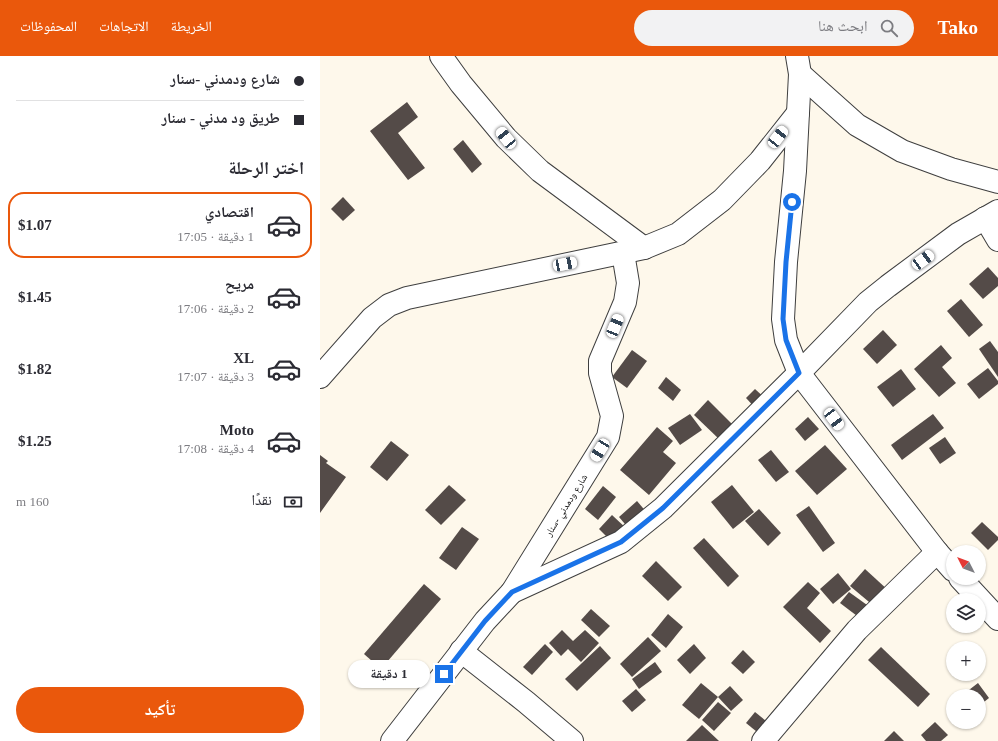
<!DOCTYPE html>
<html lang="ar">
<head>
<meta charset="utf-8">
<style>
	body { margin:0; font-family:"Times New Roman","Noto Naskh Arabic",serif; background:#f2f2f3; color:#2b2b33; direction:rtl; height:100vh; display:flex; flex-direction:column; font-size:15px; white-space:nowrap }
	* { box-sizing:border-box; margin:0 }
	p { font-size:13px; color:#7c7c81 }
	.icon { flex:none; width:22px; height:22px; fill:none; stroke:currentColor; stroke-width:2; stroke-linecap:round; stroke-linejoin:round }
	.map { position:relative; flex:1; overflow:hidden; direction:ltr }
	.drawer { display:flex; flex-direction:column; background:#fff; width:320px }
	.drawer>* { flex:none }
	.hud { display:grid; align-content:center; height:88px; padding:0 16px; background:#fff }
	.needle { width:26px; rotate:312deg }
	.buttons { position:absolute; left:626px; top:489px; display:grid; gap:8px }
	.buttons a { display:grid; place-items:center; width:40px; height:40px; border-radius:50%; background:#fff; box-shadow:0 1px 3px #0004; font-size:20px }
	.end { position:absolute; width:18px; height:18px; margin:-9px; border:5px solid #1a73e8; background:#fff; box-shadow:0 0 0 2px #fff }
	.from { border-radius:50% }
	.bubble { position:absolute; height:28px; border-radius:14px; background:#fff; box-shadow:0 1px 3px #0004; font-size:13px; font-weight:800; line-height:28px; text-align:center; direction:rtl }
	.car { position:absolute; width:12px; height:24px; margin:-12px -6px; border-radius:5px; box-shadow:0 0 3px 1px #0007; background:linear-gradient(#fff 24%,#345 0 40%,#fff 0 76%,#345 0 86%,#fff 0) }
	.hud b { display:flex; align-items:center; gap:14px; height:38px; font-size:15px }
	.hud b+b { border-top:1px solid #e1e1e2 }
	.hud i { width:10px; height:10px; background:#2b2b33 }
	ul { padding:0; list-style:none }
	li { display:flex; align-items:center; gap:12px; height:66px; margin:0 8px 6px; padding:0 8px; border:2px solid transparent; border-radius:16px }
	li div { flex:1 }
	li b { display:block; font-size:15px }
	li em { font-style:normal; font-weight:800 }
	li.current { border-color:#ea580c }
	li>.icon { width:36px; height:36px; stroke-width:1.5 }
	h2 { padding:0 16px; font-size:18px; line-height:48px }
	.pay { display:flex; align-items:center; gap:10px; height:44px; padding:0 16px; font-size:15px }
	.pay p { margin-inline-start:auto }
	.action { display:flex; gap:8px; margin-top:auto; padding:8px 16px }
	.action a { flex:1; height:46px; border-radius:24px; background:#ea580c; color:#fff; font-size:16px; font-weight:800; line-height:46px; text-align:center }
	header { display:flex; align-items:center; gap:24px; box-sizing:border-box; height:56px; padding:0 20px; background:#ea580c; color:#fff }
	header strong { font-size:19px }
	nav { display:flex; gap:22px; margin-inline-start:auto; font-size:14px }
	.search { width:280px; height:36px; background:#f2f2f3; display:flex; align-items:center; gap:10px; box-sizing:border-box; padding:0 14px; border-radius:22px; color:#7c7c81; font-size:15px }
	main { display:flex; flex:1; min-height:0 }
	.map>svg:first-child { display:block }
	.building { fill:#544b48 }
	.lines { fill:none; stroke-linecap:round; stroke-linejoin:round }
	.minor-casing { stroke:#3f3f3f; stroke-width:24 }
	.minor { stroke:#fff; stroke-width:22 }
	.route { stroke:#1a73e8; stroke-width:5 }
	.labels { text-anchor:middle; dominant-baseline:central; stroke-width:4; stroke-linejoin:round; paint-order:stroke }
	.street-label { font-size:10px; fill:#0c0c0c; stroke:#fff }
</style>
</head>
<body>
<header>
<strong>Tako</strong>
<div class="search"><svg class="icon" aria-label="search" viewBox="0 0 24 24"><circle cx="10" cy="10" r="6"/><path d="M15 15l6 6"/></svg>ابحث هنا</div>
<nav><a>الخريطة</a><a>الاتجاهات</a><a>المحفوظات</a></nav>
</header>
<main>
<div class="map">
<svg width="678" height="685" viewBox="0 0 678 685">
	<rect width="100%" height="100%" fill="#fef8eb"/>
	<!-- building -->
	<g class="building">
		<polygon points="87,46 98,61 78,77 105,112 88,124 50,75"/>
		<polygon points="143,84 162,108 152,117 133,93"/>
		<polygon points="23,141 35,154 23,165 11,153"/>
		<polygon points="668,211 678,222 678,230 663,243 649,228"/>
		<polygon points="641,243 663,269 649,281 627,255"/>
		<polygon points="563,274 577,289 557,308 543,293"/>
		<polygon points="670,285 678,296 678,321 659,293"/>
		<polygon points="621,289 632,302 622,311 636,327 619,341 594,313"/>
		<polygon points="312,294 327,305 307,332 292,321"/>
		<polygon points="668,312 678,325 678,328 659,343 647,328"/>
		<polygon points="581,313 596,333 573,351 557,331"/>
		<polygon points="346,321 361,334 353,345 338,332"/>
		<polygon points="435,333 449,346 439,356 426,342"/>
		<polygon points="388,344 414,370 400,384 374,359"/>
		<polygon points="370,358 382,374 360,389 348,372"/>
		<polygon points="613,358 624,372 582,404 571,389"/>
		<polygon points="488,361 499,373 485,385 475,373"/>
		<polygon points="337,371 353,385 343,396 356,407 329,439 300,414"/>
		<polygon points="625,381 636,397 620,408 609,392"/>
		<polygon points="71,385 89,399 67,425 50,411"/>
		<polygon points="505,389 527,413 497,439 475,415"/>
		<polygon points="451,394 469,416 456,426 438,404"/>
		<polygon points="0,399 8,405 6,407 26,421 0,457"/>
		<polygon points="129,429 146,444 121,469 105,454"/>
		<polygon points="412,429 434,456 413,473 391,446"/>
		<polygon points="283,430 296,441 278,464 265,453"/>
		<polygon points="317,445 328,458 310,474 299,461"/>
		<polygon points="489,450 515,487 503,496 476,459"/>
		<polygon points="439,453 461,477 448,490 425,465"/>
		<polygon points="292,459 308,474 294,488 279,473"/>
		<polygon points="662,466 678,481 678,484 668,494 651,477"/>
		<polygon points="142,471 159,483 136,514 119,502"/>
		<polygon points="384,482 419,520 408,531 373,492"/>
		<polygon points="336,505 362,531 348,545 322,520"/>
		<polygon points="545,513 569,535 555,551 530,530"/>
		<polygon points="518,517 531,533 513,548 500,533"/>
		<polygon points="488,526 500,537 487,552 511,575 500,587 463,551"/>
		<polygon points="104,528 121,543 61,613 44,598"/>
		<polygon points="529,536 554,554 545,566 520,547"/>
		<polygon points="271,553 290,570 279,581 261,564"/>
		<polygon points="348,558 363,571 346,592 331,579"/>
		<polygon points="242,574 253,585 265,574 279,587 261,606 248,593 241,600 229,587"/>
		<polygon points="328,581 341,595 312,621 300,608"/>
		<polygon points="225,588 233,596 212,619 203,611"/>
		<polygon points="374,588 386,602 370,618 357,604"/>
		<polygon points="280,590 291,602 257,635 245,623"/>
		<polygon points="561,591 610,638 598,651 548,604"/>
		<polygon points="423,594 435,606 423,618 411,607"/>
		<polygon points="335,606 342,616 319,633 312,623"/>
		<polygon points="381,627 398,641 379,663 362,649"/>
		<polygon points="658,627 669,642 659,650 659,640 647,640 645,637"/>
		<polygon points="410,630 423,644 411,655 398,641"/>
		<polygon points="316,633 326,644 312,656 302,645"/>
		<polygon points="398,646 411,657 394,675 382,664"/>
		<polygon points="435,656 451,669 442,680 426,667"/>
		<polygon points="615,666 628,679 621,685 606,685 601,679"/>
		<polygon points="382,669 399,685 366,685"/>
		<polygon points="574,675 584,685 564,685"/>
	</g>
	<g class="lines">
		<defs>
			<g id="minor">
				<polyline points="121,0 141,28 186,82 220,115 324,192"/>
				<polyline points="477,0 480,18 475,115 466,206 463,263 466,284 479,317 617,496 633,514"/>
				<polyline points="480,18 537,69 582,95 631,113 678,126"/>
				<polyline points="665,162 678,184"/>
				<polyline points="0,321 52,262 69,249 87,242 324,192 358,178 402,144 440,105 478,57"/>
				<polyline points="640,522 678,563"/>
				<polyline points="192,536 301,486 343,452 479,317 548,246 568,230 638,178 678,155"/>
				<polyline points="141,595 206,646 252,685"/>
				<polyline points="72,685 165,565 192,536 288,381 292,360 280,317 280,305 305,246 308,227 303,197"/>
				<polyline points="443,685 537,574 617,496"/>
			</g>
		</defs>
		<!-- minor casing -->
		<use href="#minor" class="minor-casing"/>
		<!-- minor -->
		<use href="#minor" class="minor"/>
	</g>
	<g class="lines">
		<!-- route -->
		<polyline class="route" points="124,618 165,565 192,536 301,486 343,452 479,317 466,284 463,263 466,206 472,146"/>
	</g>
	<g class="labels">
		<!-- street labels -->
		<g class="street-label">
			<text transform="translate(246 449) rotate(-58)">شارع ودمدني -سنار</text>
		</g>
	</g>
</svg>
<div class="buttons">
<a><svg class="needle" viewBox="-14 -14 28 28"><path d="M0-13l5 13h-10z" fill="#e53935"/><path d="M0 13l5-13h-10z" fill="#7c7c81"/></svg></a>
<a><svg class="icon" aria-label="layers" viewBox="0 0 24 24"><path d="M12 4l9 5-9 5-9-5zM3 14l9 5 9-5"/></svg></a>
<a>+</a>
<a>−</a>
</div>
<i class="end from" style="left:472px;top:146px"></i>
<i class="end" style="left:124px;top:618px"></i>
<div class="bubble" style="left:28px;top:604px;width:82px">1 دقيقة</div>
<i class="car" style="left:458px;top:81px;rotate:38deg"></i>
<i class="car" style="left:186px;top:82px;rotate:321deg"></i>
<i class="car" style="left:603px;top:204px;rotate:54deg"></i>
<i class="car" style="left:245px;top:208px;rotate:79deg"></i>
<i class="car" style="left:295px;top:270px;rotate:22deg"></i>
<i class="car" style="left:514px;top:363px;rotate:143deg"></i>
<i class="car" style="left:280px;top:394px;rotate:212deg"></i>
</div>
<section class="drawer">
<div class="hud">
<b><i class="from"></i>شارع ودمدني -سنار</b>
<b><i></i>طريق ود مدني - سنار</b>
</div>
<h2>اختر الرحلة</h2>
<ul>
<li class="current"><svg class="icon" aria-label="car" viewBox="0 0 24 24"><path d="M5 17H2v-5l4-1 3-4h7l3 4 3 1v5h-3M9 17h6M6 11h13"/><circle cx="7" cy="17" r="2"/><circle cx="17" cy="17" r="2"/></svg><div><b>اقتصادي</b><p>1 دقيقة · 17:05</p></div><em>$1.07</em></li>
<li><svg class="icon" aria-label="car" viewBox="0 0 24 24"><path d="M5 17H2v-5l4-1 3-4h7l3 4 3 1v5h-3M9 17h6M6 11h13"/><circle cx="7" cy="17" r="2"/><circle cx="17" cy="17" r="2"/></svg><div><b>مريح</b><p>2 دقيقة · 17:06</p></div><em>$1.45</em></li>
<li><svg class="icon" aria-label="car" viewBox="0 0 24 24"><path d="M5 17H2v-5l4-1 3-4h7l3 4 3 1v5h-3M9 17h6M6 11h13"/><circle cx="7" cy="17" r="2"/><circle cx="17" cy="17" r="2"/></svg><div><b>XL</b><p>3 دقيقة · 17:07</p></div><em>$1.82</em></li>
<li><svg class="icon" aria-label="car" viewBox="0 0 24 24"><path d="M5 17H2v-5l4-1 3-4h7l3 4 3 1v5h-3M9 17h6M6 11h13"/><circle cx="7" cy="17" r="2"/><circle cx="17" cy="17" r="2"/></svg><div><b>Moto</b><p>4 دقيقة · 17:08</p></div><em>$1.25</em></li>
</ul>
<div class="pay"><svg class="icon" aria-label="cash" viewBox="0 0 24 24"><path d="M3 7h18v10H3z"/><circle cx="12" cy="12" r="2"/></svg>نقدًا<p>160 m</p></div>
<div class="action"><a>تأكيد</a></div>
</section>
</main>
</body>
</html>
